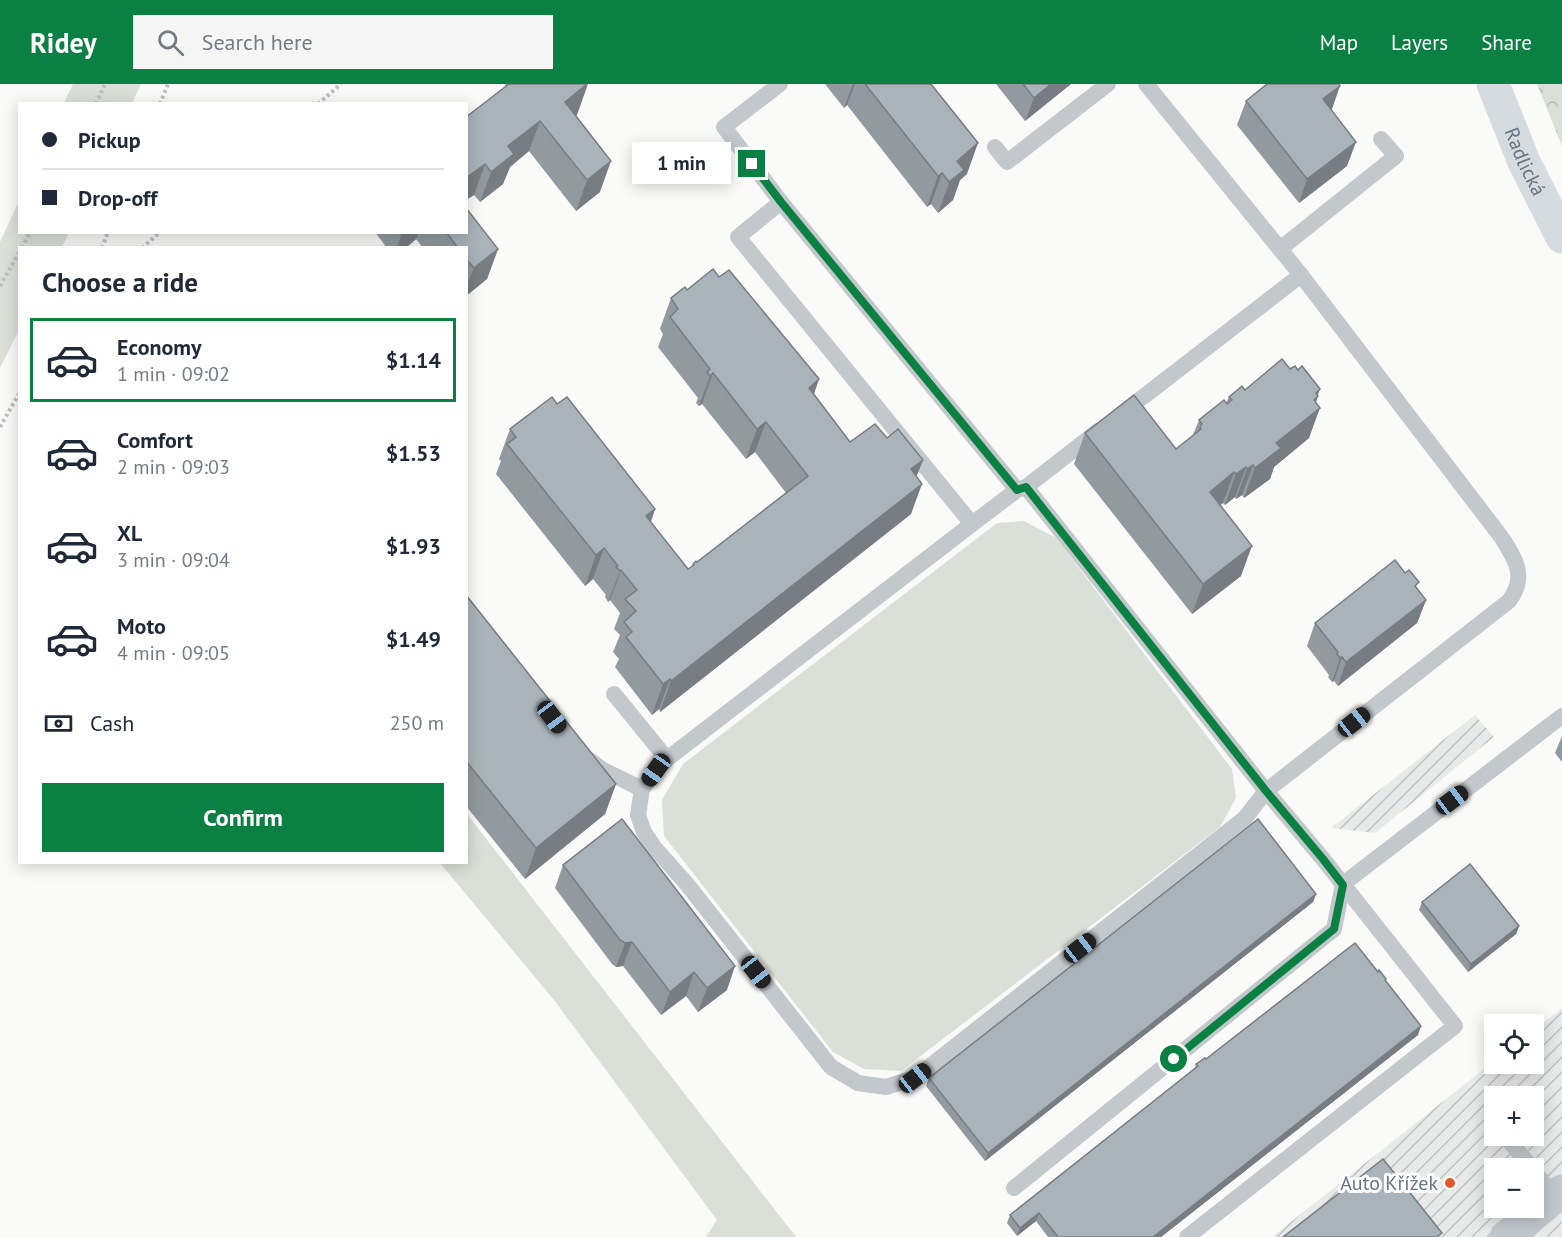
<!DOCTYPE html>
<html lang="en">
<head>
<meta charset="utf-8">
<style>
	body { margin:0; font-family:"PT Sans",sans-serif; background:#f6f6f7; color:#1f2937; height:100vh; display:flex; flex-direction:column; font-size:22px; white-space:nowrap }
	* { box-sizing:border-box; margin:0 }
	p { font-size:20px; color:#747a83 }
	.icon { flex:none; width:33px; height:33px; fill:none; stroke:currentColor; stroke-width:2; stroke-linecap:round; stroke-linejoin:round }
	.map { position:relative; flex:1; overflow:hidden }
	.panel { position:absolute; left:18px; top:162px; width:450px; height:618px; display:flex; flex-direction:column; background:#fff; border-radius:0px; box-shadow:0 3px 15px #0003 }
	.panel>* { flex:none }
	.hud { position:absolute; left:18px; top:18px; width:450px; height:132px; border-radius:0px; box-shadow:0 3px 15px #0003; display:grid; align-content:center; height:132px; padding:0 24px; background:#fff }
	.controls { position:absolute; left:1484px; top:930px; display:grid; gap:12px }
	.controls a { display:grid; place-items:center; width:60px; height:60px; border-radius:0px; background:#fff; box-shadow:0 3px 15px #0003; font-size:30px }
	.end { position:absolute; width:27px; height:27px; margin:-14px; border:8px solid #0b8043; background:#fff; box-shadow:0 0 0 3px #fff }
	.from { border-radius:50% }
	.bubble { position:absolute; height:42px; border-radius:0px; background:#fff; box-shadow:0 3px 15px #0003; font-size:20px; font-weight:600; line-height:42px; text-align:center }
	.car { position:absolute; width:18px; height:36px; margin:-18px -9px; border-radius:8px; box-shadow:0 0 4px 2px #0007; background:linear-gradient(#222 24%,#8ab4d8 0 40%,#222 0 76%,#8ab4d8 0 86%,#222 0) }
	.hud b { display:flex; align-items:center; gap:21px; height:57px; font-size:22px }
	.hud b+b { border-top:2px solid #e0e1e3 }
	.hud i { width:15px; height:15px; background:#1f2937 }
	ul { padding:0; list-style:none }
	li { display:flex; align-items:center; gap:18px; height:84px; margin:0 12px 9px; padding:0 12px; border:3px solid transparent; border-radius:0px }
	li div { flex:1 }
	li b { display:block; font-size:22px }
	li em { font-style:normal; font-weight:600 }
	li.current { border-color:#0b8043 }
	li>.icon { width:54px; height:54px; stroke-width:1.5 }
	h2 { padding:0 24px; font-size:27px; line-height:72px }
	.pay { display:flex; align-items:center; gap:15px; height:66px; padding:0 24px; font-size:22px }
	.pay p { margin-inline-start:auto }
	.action { display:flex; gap:12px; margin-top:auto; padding:12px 24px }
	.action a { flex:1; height:69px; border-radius:0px; background:#0b8043; color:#fff; font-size:24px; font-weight:600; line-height:69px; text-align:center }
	header { display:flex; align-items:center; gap:36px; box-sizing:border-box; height:84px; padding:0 30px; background:#0b8043; color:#fff }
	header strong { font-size:28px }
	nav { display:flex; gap:33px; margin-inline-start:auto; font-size:21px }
	.search { width:420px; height:54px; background:#f6f6f7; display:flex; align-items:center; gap:15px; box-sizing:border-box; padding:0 21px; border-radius:0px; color:#747a83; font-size:22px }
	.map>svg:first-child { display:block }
	.industrial { fill:url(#industrial-furrows); fill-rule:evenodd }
	.green { fill:#dadfd7 }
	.park { fill:url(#park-crowns) }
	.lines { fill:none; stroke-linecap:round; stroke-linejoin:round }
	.path { stroke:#bbbfc2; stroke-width:4; stroke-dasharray:3 3; stroke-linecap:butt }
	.service { stroke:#c3c8cc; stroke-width:16 }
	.minor { stroke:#c3c8cc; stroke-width:33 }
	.secondary { stroke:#d6dbdf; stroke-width:33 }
	.wall { fill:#929a9f }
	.shaded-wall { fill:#777d82 }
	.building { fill:#aab3b9; stroke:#777d82; stroke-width:1.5 }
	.route { stroke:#0b8043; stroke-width:8 }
	.poi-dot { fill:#e4572e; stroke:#fff; stroke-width:2 }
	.labels { text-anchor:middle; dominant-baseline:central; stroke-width:6; stroke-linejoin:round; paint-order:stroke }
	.street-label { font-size:20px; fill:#657683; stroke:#fff }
	.poi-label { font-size:20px; fill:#657683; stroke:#fff; text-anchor:end }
</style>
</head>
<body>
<header>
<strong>Ridey</strong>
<div class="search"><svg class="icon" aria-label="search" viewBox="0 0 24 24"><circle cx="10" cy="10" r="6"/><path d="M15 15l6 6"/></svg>Search here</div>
<nav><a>Map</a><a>Layers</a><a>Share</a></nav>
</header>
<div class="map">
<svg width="1562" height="1153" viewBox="0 0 1562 1153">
	<defs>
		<pattern id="industrial-furrows" width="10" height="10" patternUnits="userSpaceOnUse" patternTransform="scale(1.5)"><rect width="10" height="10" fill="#e8e9e9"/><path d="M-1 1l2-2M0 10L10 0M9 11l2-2" fill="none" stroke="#c0c1c2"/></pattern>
		<pattern id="park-crowns" width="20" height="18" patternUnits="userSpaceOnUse" patternTransform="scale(1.5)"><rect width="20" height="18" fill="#dadfd7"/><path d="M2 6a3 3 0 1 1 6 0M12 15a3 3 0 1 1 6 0" fill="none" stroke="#b4b9b4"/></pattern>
	</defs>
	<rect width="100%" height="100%" fill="#fafaf8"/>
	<!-- industrial -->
	<g class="industrial">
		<polygon points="1475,631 1494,653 1375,749 1331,744"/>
		<path d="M1562,924V1153H1272L1494,977V980H1533V947ZM1494,1012H1533V1052H1494ZM1494,1084H1533V1124H1494Z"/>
	</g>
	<!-- green -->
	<g class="green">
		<polygon points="73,0 141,0 132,19 64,19"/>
		<polygon points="19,117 20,148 69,149 62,163 20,164 19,246 0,284 0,158"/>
		<polygon points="1024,437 1056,454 1232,685 1236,714 1220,743 901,987 864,985 833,968 664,752 662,716 683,680 997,439"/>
		<polygon points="467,730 796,1153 706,1153 717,1136 554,916 440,779 466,778"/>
	</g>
	<!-- park -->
	<polygon class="park" points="1537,0 1562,0 1562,62"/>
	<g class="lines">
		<!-- path -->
		<g class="path">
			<polyline points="96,20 105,0"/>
			<polyline points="160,20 168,0"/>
			<polyline points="318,20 341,0"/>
			<polyline points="22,164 30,148"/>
			<polyline points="102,164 108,148"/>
			<polyline points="142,164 160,148"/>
			<polyline points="0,202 20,167"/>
			<polyline points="0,343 20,308"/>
		</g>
		<!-- service -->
		<g class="service">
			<polyline points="780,0 724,43 781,118 738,153 972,440"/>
			<polyline points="995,63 1007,78 1108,0"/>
			<polyline points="781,118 1017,406"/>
			<polyline points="1280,165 1396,72 1381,55"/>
			<polyline points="1121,330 1301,191"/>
			<path d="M1098,347L1026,403L1017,406L972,440L667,675L656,686L642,705L638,731L644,748L654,763L686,799L831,983L858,999L886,1003L915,994L1245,734L1266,707L1509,517C1527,493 1516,476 1502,454L1301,191L1146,0"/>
			<polyline points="1026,403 1266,707 1323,775 1455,942 1187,1153"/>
			<polyline points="614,610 667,675"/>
			<polyline points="588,675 603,686 642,705"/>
			<polyline points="1505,1052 1532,1084"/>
			<polyline points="1533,1086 1555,1113"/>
			<polyline points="1014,1104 1334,845 1343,800 1562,632"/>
		</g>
		<!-- minor -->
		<polyline class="minor" points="1506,1153 1562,1107"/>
		<!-- secondary -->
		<path class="secondary" id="s1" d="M1493,0L1524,78L1562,153"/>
	</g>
	<!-- wall -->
	<g class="wall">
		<polygon points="506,0 587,0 575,31 600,108 576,127 529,67 510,83 503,100 480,118 474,111 466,116 466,33 504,4"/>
		<polygon points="825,0 931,0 967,90 960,96 953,116 938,129 931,120 927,123 847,21 844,24"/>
		<polygon points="996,0 1071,0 1025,37"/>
		<polygon points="1246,17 1332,25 1347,82 1299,119 1237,41"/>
		<polygon points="375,148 466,148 498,165 487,195 466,212 466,164 423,164 416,155 406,164 387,164"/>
		<polygon points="719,193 819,295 814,310 850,358 887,354 923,376 916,393 911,430 660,628 659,625 652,631 615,583 619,575 613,568 620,551 614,545 620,529 610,516 608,518 605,513 606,511 593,495 585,502 496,390 501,377 499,375 510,345 557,320 655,425 651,438 688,485 692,482 693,480 697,478 786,409 755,368 746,375 702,320 699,322 696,319 698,314 658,263 663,250 660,245 671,214 687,206"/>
		<polygon points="1290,285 1318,312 1316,318 1309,354 1274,383 1270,395 1244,414 1242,411 1236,415 1235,413 1225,421 1223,419 1220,421 1241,492 1192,530 1074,380 1085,349 1176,365 1193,351 1199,336 1226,319 1229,313"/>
		<polygon points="1417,504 1426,516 1417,539 1338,602 1334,597 1332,598 1328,593 1329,591 1307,562 1315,539"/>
		<polygon points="466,511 616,700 605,730 525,795 466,722"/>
		<polygon points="1562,652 1562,678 1555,669"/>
		<polygon points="563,781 727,906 698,928 686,912 661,931 623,882 616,883 612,880 555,804"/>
		<polygon points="1316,810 1313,818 985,1077 926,1002 929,994"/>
		<polygon points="1422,818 1519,842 1516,850 1468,888 1419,826"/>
		<polygon points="1385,897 1418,951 1161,1153 1048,1153 1036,1137 1017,1152 1007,1139 1010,1131 1195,984 1196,980"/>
	</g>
	<!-- shaded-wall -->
	<g class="shaded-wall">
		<polygon points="588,0 577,31 554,48 565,18"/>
		<polygon points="853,0 855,0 847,21 844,24"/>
		<polygon points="1051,0 1071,0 1025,37 1034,14"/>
		<polygon points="1340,2 1332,25 1314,39 1323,15"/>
		<polygon points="540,37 529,67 510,83 503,100 480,118 491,88 508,62"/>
		<polygon points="1356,58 1347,82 1299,119 1307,95"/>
		<polygon points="978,59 967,90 960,96 953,116 938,129 957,77"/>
		<polygon points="611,77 600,108 576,127 587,96"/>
		<polygon points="485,80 474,111 466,116 466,94"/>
		<polygon points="942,89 931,120 927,123 938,92"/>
		<polygon points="402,148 419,148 416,155 406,164 397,164"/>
		<polygon points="498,165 487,195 466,212 466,204 474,184"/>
		<polygon points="713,289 702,320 699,322 710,292"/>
		<polygon points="819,295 808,326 809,304"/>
		<polygon points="1320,305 1317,313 1318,312 1311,331 1320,324 1309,354 1274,383 1270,395 1244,414 1255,384"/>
		<polygon points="766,338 755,368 746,375 757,345"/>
		<polygon points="923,376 911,406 911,385"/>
		<polygon points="1253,381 1242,411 1236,415 1247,385"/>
		<polygon points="1246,383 1235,413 1225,421 1236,390"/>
		<polygon points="1234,388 1223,419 1199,438 1210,408"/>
		<polygon points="922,400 911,430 660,628 671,597"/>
		<polygon points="655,425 644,455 646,432"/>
		<polygon points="1252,462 1241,492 1192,530 1203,500"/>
		<polygon points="604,464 593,495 585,502 596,471"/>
		<polygon points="621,486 610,516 608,518 620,487"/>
		<polygon points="1426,516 1417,539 1338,602 1346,578"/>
		<polygon points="1342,573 1334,597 1332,598 1340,574"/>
		<polygon points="670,595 659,625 652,631 663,600"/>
		<polygon points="616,700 605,730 525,795 536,764"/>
		<polygon points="1316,810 1313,818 985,1077 988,1069"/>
		<polygon points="1519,842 1516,850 1468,888 1471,880"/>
		<polygon points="632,858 623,882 616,883 625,859"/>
		<polygon points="735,882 727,906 698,928 707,904"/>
		<polygon points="694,888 686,912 661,931 670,908"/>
		<polygon points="1421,942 1418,951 1161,1153 1153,1153"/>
		<polygon points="1039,1129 1036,1137 1017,1152 1020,1144"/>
	</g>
	<!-- building -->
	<g class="building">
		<polygon points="509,0 587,0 565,18 611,77 587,96 540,37 508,62 514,70 491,88 485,80 466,94 466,33"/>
		<polygon points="865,0 931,0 978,59 957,77 964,86 949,98 942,89 938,92"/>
		<polygon points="1023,0 1051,0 1034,14"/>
		<polygon points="1267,0 1339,0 1340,2 1323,15 1356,58 1307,95 1246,17"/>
		<polygon points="466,124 498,165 474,184 466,175 466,164 458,164 446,148 466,148"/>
		<polygon points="713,185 719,193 729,186 819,295 809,304 850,358 875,340 887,354 898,345 923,376 911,385 922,400 671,597 670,595 663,600 626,553 632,548 624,538 636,527 625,515 637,506 621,486 620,487 616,483 618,482 604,464 596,471 507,360 516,353 510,345 552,313 557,320 567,313 655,425 646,432 688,485 694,481 693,480 696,477 697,478 808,392 766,338 757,345 713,289 710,292 707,288 710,285 670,233 678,225 671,214 685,203 687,206"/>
		<polygon points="1282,275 1290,285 1295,282 1298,286 1302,282 1320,305 1316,309 1318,312 1314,316 1320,324 1276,359 1281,364 1255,384 1253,381 1247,385 1246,383 1236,390 1234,388 1210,408 1252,462 1203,500 1085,349 1134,311 1176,365 1201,345 1200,343 1202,340 1199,336 1224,316 1227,320 1232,316 1229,313 1242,302 1245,306"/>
		<polygon points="1395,476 1405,489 1409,486 1419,498 1415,502 1426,516 1346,578 1342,573 1340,574 1337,570 1338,568 1315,539"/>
		<polygon points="466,511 616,700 536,764 466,677"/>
		<polygon points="622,735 735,882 707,904 694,888 670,908 632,858 625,859 620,856 563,781"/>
		<polygon points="1258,735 1316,810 988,1069 929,994"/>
		<polygon points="1470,780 1519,842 1471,880 1422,818"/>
		<polygon points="1355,859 1378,888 1379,886 1386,895 1385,896 1421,942 1153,1153 1058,1153 1039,1129 1020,1144 1010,1131 1198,982 1196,980 1205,974 1206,975"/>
		<polygon points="1383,1075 1442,1149 1437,1153 1283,1153"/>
	</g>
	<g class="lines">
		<!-- route -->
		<polyline class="route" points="752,80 781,118 1017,406 1026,403 1266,707 1323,775 1343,801 1334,845 1174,975"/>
	</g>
	<!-- markers -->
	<circle class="poi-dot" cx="1450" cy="1099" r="6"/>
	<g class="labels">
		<!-- street labels -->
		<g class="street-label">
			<text stroke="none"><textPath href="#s1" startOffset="84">Radlická</textPath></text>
		</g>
		<!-- poi labels -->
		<g class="poi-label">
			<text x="1438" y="1099">Auto Křížek</text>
		</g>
	</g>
</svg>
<div class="controls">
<a><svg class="icon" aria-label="locate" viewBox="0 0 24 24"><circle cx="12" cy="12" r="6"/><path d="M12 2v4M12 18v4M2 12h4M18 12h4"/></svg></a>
<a>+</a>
<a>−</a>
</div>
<i class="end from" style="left:1174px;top:975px"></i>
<i class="end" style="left:752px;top:80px"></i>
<div class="bubble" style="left:632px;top:58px;width:99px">1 min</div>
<i class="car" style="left:552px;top:633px;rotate:143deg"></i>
<i class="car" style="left:1354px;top:638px;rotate:52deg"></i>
<i class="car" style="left:656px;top:686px;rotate:215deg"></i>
<i class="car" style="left:1452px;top:716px;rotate:53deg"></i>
<i class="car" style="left:1080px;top:864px;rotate:52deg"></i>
<i class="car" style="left:756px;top:888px;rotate:142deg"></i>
<i class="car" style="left:915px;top:994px;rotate:52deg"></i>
<div class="hud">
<b><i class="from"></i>Pickup</b>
<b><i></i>Drop-off</b>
</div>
<section class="panel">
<h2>Choose a ride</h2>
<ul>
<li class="current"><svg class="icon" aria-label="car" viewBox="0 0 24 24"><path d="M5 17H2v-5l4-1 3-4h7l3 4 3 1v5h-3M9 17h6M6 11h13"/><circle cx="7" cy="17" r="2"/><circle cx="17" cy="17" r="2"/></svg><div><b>Economy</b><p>1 min · 09:02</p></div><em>$1.14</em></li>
<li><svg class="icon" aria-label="car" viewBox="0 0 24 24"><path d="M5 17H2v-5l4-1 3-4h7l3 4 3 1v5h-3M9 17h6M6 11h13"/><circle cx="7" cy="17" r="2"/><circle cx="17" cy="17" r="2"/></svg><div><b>Comfort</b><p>2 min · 09:03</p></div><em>$1.53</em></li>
<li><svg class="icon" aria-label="car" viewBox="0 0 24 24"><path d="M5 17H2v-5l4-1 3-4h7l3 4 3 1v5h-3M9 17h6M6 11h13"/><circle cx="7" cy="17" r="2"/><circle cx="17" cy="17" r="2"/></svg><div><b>XL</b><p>3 min · 09:04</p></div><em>$1.93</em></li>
<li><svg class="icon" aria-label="car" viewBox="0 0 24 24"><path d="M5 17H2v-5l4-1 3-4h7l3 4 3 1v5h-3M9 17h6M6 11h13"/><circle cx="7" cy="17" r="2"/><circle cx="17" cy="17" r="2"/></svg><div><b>Moto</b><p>4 min · 09:05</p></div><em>$1.49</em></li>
</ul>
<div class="pay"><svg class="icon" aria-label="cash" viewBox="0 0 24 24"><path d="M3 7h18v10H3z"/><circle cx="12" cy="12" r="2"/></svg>Cash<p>250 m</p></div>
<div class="action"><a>Confirm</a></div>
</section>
</div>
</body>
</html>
